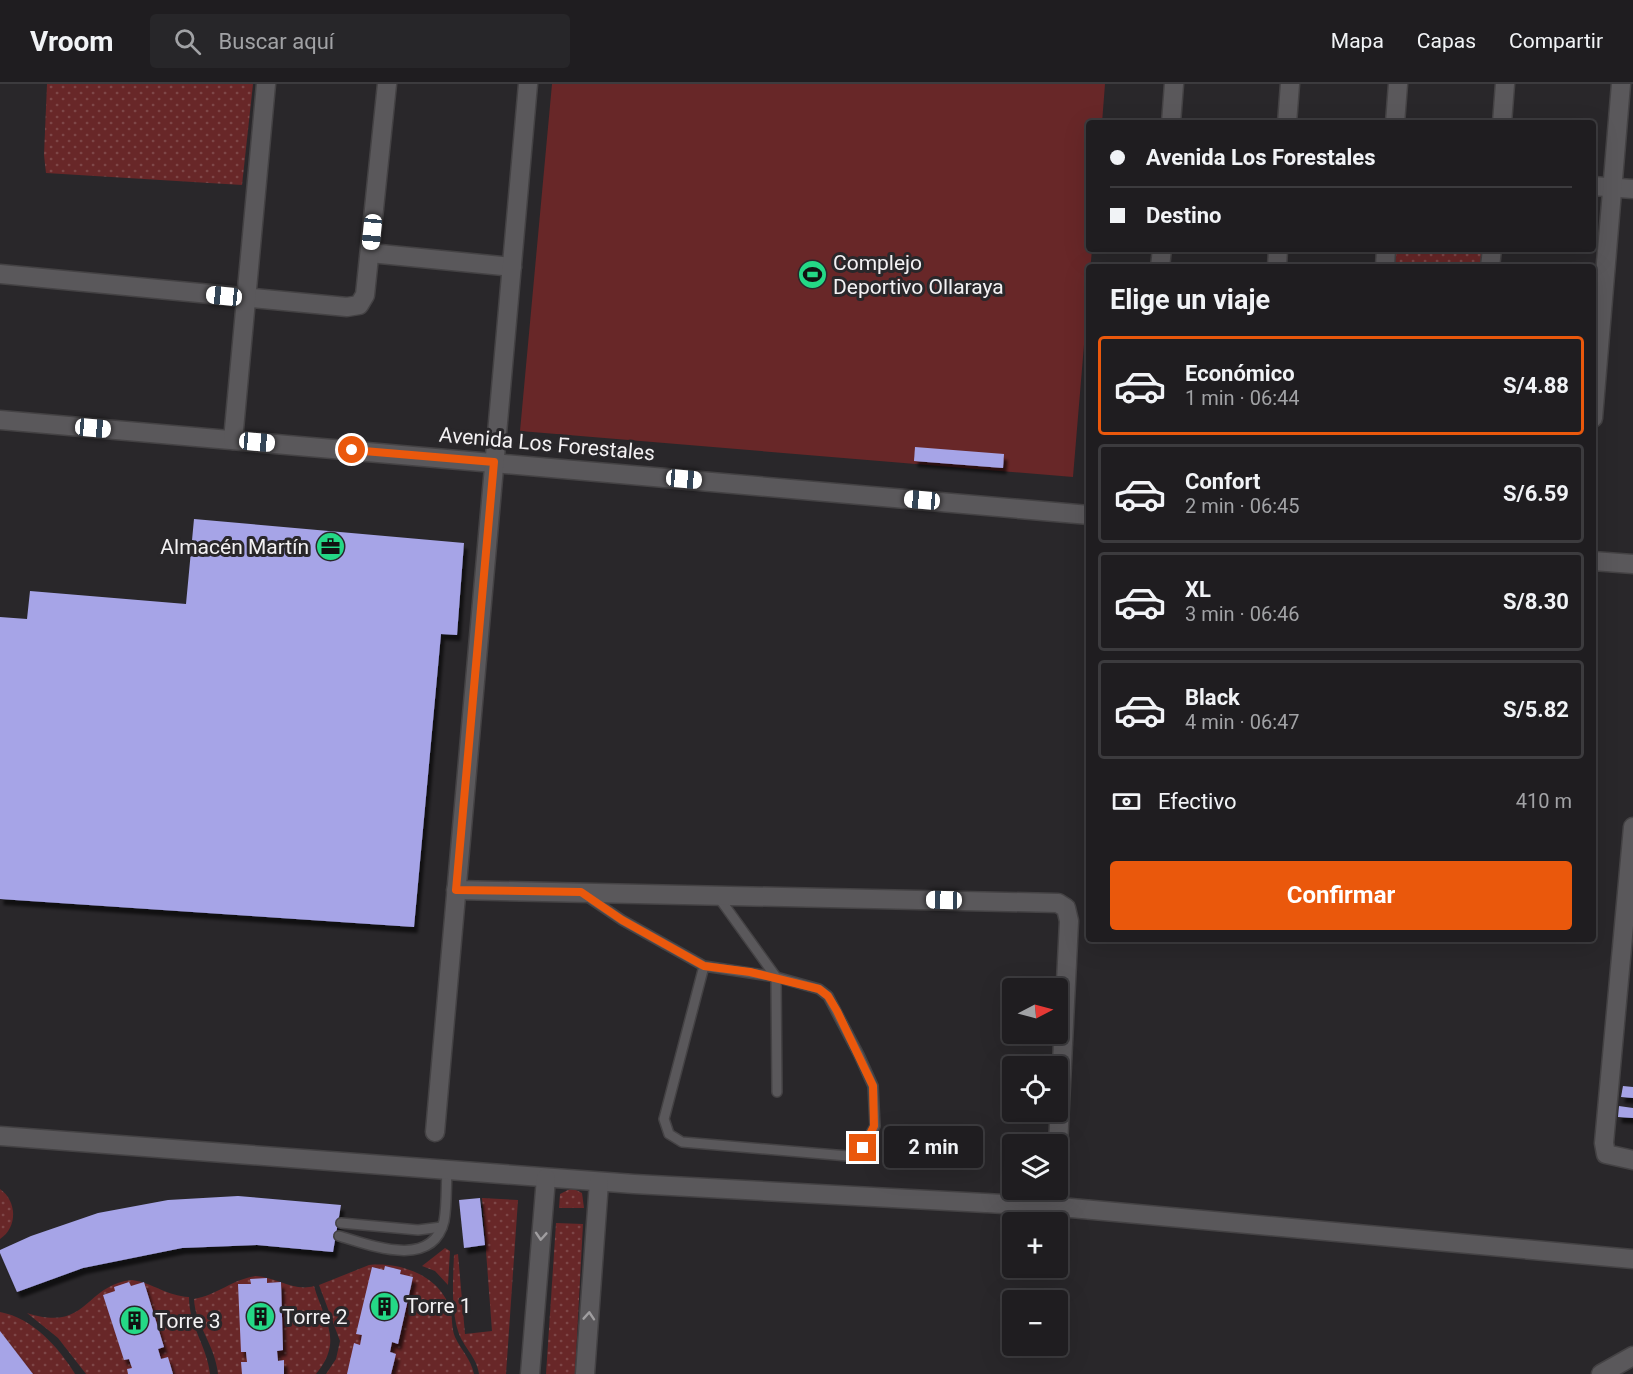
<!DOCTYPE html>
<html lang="es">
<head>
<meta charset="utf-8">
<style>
	body { margin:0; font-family:Roboto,sans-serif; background:#272629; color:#f1f3f6; height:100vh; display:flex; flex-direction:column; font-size:22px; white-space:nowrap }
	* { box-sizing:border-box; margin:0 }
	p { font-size:20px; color:#a1a2a5 }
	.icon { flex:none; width:33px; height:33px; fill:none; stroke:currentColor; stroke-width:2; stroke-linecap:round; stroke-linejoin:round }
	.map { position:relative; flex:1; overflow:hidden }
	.side { position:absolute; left:1086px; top:180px; width:510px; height:678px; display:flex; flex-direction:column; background:#1f1d20; border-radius:6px; box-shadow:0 6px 24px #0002,0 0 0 2px #3c3b3e }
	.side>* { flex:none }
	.top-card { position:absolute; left:1086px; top:36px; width:510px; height:132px; border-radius:6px; box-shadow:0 6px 24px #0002,0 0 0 2px #3c3b3e; display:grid; align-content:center; height:132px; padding:0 24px; background:#1f1d20 }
	.needle { width:39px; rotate:84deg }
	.controls { position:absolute; left:1002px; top:894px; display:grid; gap:12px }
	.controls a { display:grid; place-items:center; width:66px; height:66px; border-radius:6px; background:#1f1d20; box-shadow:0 6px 24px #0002,0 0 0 2px #3c3b3e; font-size:30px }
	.end { position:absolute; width:27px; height:27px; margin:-14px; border:8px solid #ea580c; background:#fff; box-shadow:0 0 0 3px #fff }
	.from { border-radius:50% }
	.bubble { position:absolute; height:42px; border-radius:6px; background:#1f1d20; box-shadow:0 6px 24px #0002,0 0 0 2px #3c3b3e; font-size:20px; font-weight:700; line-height:42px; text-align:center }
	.car { position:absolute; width:18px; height:36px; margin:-18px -9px; border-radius:8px; box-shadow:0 0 4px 2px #0007; background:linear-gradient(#fff 24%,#345 0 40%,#fff 0 76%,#345 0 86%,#fff 0) }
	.top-card b { display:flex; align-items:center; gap:21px; height:57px; font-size:22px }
	.top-card b+b { border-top:2px solid #3c3b3e }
	.top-card i { width:15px; height:15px; background:#f1f3f6 }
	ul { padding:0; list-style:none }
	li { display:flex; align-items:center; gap:18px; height:99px; margin:0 12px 9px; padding:0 12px; border:3px solid #3c3b3e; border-radius:6px }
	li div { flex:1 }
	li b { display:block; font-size:22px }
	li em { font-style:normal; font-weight:700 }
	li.active { border-color:#ea580c }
	li>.icon { width:54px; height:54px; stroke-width:1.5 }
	h2 { padding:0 24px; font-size:27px; line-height:72px }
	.pay { display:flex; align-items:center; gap:15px; height:66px; padding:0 24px; font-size:22px }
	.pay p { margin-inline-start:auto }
	.button { display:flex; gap:12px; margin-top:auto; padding:12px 24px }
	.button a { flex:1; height:69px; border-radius:6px; background:#ea580c; color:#fff; font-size:24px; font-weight:700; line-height:69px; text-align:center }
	header { display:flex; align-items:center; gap:36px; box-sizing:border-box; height:84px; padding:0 30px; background:#1f1d20; border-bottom:2px solid #3c3b3e }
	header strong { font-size:28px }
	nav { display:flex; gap:33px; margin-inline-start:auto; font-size:21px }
	.search { width:420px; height:54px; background:#272629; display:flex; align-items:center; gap:15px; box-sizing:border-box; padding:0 21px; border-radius:6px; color:#a1a2a5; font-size:22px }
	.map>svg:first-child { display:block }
	.grass { fill:url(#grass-dots) }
	.pitch { fill:#682728 }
	.building { fill:#a6a4e7; filter:url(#shadow) }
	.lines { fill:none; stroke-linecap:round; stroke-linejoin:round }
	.service-casing { stroke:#444244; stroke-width:12 }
	.minor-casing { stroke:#444244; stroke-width:21 }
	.service { stroke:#5a585b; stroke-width:9 }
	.minor { stroke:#5a585b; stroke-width:18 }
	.oneway { stroke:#9f9d9f }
	.route { stroke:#ea580c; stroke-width:8 }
	.labels { text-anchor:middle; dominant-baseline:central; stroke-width:6; stroke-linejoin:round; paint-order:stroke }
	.poi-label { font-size:21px; fill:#f3f1f3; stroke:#29272a; text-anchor:start }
	.street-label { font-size:21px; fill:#f3f1f3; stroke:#29272a }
</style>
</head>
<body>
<header>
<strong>Vroom</strong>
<div class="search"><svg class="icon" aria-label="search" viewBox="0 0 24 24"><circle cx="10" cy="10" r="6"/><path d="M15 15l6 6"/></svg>Buscar aquí</div>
<nav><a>Mapa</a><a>Capas</a><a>Compartir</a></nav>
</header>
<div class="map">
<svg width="1633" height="1290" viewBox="0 0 1633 1290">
	<defs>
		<pattern id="grass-dots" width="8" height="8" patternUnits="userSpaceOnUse" patternTransform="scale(1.5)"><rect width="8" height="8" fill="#682728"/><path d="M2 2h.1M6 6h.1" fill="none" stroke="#7e4748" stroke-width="1.8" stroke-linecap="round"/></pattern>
		<filter id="shadow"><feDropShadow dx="3.5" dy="6" stdDeviation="1.5" flood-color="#0009"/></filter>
	</defs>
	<rect width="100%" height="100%" fill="#29272a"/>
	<!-- grass -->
	<g class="grass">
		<polygon points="47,0 253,0 242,101 46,89 44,71"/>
		<polygon points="1394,165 1486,165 1485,183 1393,183"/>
		<polygon points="572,1104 582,1109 584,1124 559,1124 560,1110"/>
		<path d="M0,1105C17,1117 18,1143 0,1155Z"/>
		<path d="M482,1114L518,1116L506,1290H479C477,1273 463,1263 458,1247C451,1224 453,1195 454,1171L458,1170L465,1250L492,1247Z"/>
		<polygon points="556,1139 583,1140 575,1290 546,1290"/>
		<polygon points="445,1164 450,1167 448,1201 435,1187 422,1182"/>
		<path d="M369,1181C400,1178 440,1191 450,1225C453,1234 451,1243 455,1253C461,1266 471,1275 474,1290H326L336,1275L340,1257L319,1201Z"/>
		<path d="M256,1192C276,1193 294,1208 314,1202C324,1237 344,1256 316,1290H218C215,1260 195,1241 194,1215C217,1211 233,1195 256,1192Z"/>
		<path d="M132,1196C153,1199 167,1212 189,1213C189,1242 207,1262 210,1290H86L58,1254L27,1229C88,1249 84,1201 132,1196Z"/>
		<path d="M0,1228C33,1234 59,1264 75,1290H0Z"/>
	</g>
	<!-- pitch -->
	<polygon class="pitch" points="552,0 1105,0 1102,39 1089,39 1089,165 1092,165 1073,393 520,347"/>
	<!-- building -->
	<g class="building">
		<polygon points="915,363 1004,370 1003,384 914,377"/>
		<polygon points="194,435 464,459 457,551 441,550 414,843 0,815 0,533 27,535 30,507 186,520"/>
		<polygon points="1623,1002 1633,1003 1633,1014 1621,1013"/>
		<polygon points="1619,1022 1633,1024 1633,1034 1618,1033"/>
		<polygon points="238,1112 341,1121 333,1168 257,1161 182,1164 83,1184 17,1208 0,1169 0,1166 31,1152 98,1129 168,1116"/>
		<polygon points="480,1114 485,1161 464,1164 459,1116"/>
		<polygon points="385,1182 401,1186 400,1190 413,1193 398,1260 392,1258 390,1268 396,1270 391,1290 347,1290 354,1259 360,1261 362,1251 356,1250 372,1183 384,1186"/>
		<polygon points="267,1194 267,1199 281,1198 283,1266 277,1267 278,1277 284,1276 284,1290 242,1290 241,1278 247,1278 246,1268 241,1268 238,1200 251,1200 250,1195"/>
		<polygon points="129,1198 131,1202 144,1198 164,1263 158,1265 161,1275 168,1273 173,1290 128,1290 127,1285 132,1284 129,1275 124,1276 103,1211 115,1207 114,1203"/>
		<polygon points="0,1247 33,1290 0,1290"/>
	</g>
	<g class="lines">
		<defs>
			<g id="service">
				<polyline points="585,811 622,836 704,882 776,893 819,905 828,912 859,971 873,1002 875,1042 863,1064 848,1072 682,1058 669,1050 664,1035 704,882"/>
				<polyline points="717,811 776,893 777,1008"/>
				<polyline points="341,1139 418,1146 442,1143"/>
				<path d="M339,1152C370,1161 432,1186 444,1137C447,1121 446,1102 447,1086"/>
			</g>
			<g id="minor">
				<polyline points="1171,39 1174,0"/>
				<polyline points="1287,39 1290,0"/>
				<polyline points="1395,39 1398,0"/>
				<polyline points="1502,39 1505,0"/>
				<polyline points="1593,102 1633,105"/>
				<polyline points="370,169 512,183"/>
				<polyline points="1160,183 1162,165"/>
				<polyline points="1277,183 1278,165"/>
				<polyline points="1385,183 1386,165"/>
				<polyline points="1490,183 1492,165"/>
				<polyline points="0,190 347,223 359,221 365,211 387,0"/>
				<polyline points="1593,334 1621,0"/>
				<polyline points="0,336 1089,431"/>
				<polyline points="233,356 266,0"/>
				<polyline points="1593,477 1633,480"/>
				<polyline points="1633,743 1604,1059 1606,1070 1633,1076"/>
				<polyline points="456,806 1058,819 1066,824 1069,837 1058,1061"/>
				<polyline points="435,1048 528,0"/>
				<polyline points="0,1052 634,1100 1060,1123 1633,1175"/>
				<polyline points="530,1290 546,1094"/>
				<polyline points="585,1290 599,1098"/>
				<polyline points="1601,1290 1633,1272"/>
			</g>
		</defs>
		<!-- service casing -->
		<use href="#service" class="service-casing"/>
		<!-- minor casing -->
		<use href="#minor" class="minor-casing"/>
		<!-- service -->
		<use href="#service" class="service"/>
		<!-- minor -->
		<use href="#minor" class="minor"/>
	</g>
	<!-- one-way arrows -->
	<defs><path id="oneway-chevron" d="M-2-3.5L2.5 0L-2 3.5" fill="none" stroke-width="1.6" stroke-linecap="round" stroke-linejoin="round" transform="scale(1.5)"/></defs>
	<g class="oneway">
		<use href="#oneway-chevron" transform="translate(541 1152) rotate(94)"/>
		<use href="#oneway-chevron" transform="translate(589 1232) rotate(-86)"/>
	</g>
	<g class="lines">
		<!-- route -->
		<polyline class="route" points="352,366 494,378 456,806 581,808 622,836 704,882 750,888 819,905 828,912 837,927 873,1002 874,1042 863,1064"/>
	</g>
	<!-- icons -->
	<defs>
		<symbol id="stadium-disc" viewBox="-11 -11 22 22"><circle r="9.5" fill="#24d886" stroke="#29272a"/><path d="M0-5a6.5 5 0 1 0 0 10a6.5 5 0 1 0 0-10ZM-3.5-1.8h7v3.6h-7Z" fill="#111"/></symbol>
		<symbol id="office-disc" viewBox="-11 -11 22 22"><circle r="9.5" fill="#24d886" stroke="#29272a"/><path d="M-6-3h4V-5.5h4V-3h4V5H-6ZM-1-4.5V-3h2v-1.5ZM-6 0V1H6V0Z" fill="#111"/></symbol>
		<symbol id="building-disc" viewBox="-11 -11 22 22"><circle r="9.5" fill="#24d886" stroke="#29272a"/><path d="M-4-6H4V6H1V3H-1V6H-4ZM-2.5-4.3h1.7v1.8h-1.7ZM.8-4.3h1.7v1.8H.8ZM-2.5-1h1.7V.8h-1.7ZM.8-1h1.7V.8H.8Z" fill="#111"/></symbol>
	</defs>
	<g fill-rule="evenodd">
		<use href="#stadium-disc" x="796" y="174" width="33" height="33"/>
		<use href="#office-disc" x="314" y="446" width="33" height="33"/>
		<use href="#building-disc" x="368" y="1206" width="33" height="33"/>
		<use href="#building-disc" x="244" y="1216" width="33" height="33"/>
		<use href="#building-disc" x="118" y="1220" width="33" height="33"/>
	</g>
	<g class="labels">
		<!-- poi labels -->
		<g class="poi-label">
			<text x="833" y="179">Complejo<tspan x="833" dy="24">Deportivo Ollaraya</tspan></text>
			<text x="309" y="463" text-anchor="end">Almacén Martín</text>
			<text x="406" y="1222">Torre 1</text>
			<text x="282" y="1233">Torre 2</text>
			<text x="155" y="1237">Torre 3</text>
		</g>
		<!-- street labels -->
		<g class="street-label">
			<text transform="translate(547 360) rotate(5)">Avenida Los Forestales</text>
		</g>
	</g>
</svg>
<div class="controls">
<a><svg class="needle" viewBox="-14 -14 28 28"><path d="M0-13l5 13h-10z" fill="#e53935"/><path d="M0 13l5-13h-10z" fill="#a1a2a5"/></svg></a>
<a><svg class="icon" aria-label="locate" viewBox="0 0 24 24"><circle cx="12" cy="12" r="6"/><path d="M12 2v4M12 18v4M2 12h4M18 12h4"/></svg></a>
<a><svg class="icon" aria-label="layers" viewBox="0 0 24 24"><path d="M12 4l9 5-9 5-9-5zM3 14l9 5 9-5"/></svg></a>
<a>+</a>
<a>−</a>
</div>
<i class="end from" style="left:352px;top:366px"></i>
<i class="end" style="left:863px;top:1064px"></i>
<div class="bubble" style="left:884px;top:1042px;width:99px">2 min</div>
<i class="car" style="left:372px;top:148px;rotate:186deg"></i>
<i class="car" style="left:224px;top:212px;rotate:276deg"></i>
<i class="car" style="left:93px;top:344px;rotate:95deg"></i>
<i class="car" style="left:257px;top:358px;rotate:95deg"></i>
<i class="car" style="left:684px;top:395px;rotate:95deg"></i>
<i class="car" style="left:922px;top:416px;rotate:275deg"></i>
<i class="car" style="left:944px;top:816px;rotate:271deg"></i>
<div class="top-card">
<b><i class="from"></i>Avenida Los Forestales</b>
<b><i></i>Destino</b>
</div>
<section class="side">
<h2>Elige un viaje</h2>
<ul>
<li class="active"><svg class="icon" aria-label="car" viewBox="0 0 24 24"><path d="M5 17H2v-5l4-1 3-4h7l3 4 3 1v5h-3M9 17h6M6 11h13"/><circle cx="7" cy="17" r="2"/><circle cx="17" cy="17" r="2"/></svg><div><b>Económico</b><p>1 min · 06:44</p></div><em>S/4.88</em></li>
<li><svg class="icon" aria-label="car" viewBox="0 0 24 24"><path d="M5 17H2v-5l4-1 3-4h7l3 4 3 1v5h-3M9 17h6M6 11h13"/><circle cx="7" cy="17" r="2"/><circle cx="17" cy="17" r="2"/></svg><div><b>Confort</b><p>2 min · 06:45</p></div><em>S/6.59</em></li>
<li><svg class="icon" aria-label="car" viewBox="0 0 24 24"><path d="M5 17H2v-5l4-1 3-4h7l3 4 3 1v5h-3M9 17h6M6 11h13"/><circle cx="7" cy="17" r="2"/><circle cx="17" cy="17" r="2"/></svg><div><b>XL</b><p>3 min · 06:46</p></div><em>S/8.30</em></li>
<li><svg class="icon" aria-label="car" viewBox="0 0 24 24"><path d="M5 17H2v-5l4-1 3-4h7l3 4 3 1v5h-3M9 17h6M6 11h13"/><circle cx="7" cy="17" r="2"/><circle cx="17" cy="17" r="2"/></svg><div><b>Black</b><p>4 min · 06:47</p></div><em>S/5.82</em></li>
</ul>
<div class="pay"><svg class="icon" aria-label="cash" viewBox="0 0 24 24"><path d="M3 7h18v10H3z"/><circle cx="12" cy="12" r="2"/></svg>Efectivo<p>410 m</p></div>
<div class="button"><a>Confirmar</a></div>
</section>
</div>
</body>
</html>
